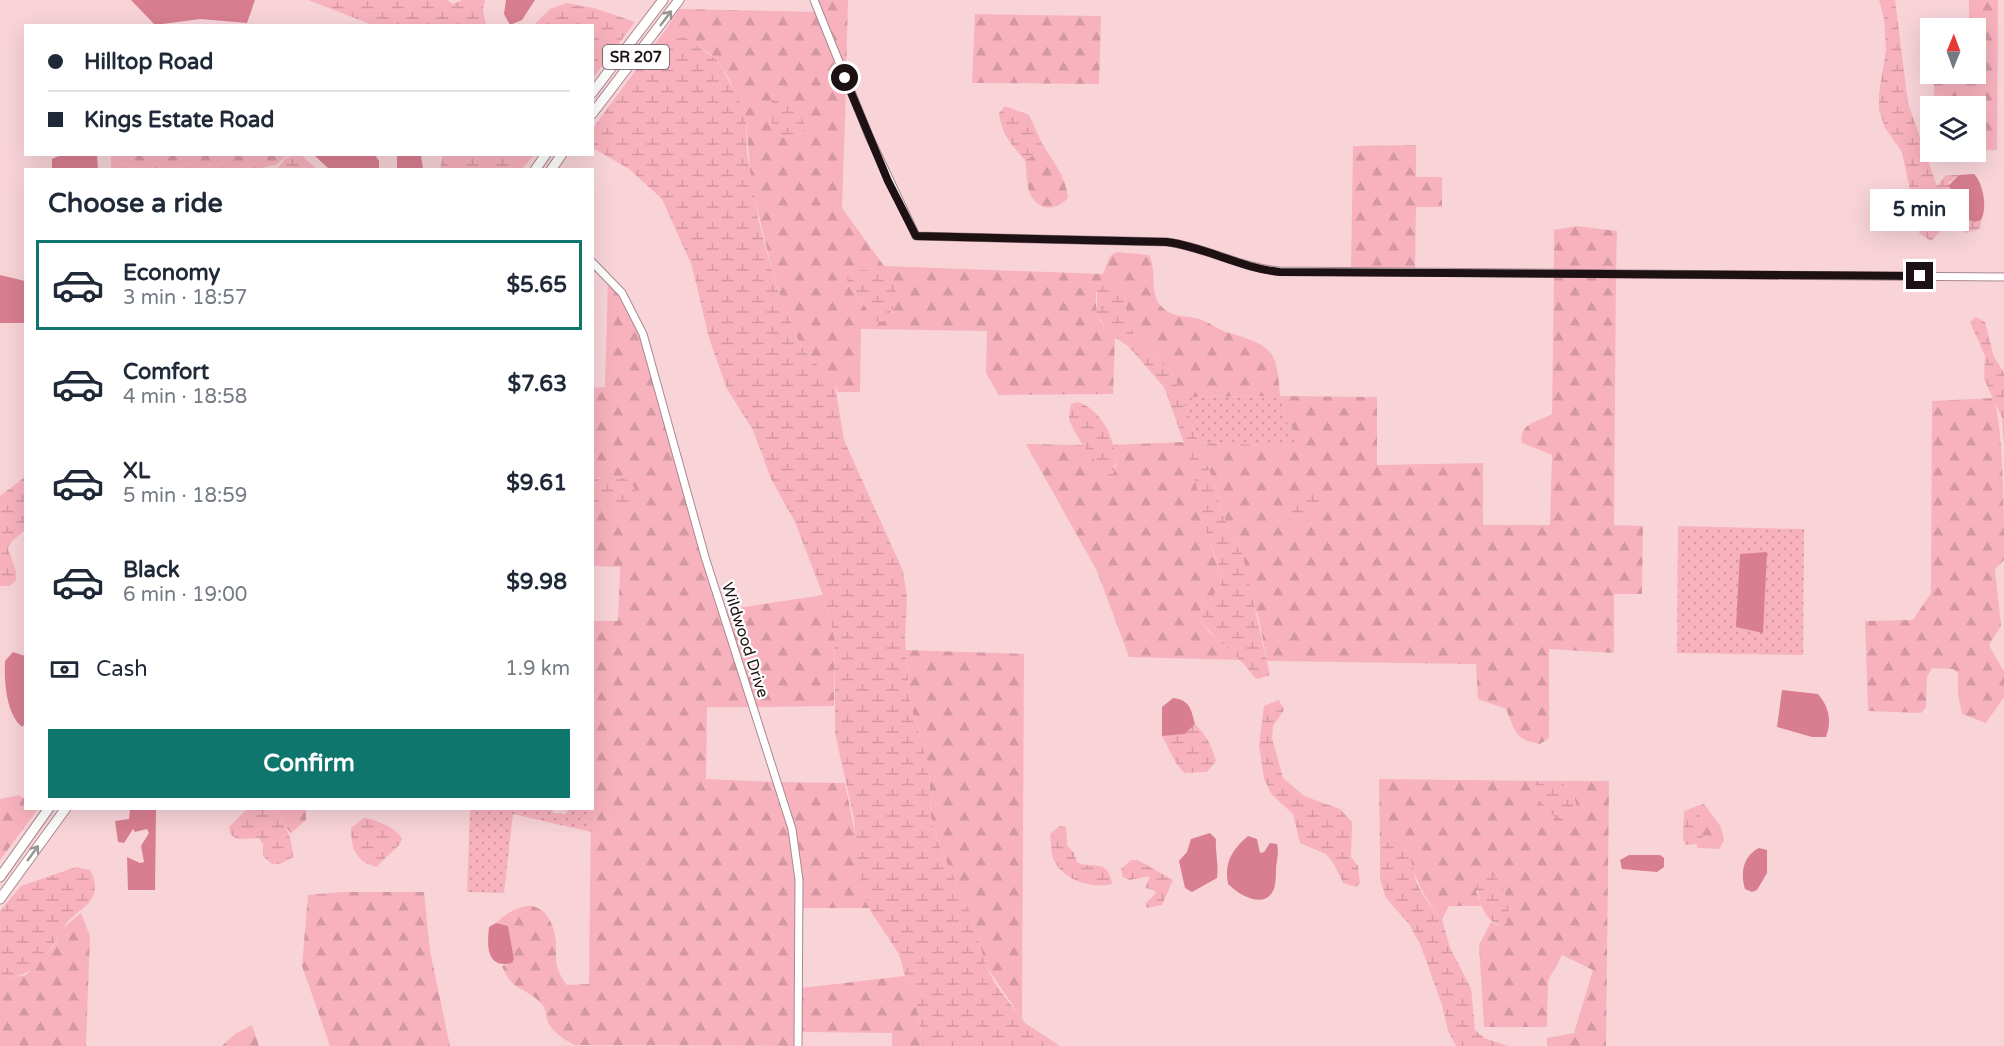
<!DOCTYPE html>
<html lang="en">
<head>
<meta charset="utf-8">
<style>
	body { margin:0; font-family:"Varela Round",sans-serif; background:#f6f6f7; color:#1f2937; height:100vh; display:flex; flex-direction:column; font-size:22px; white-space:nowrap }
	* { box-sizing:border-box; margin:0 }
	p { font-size:20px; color:#747a83 }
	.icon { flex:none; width:33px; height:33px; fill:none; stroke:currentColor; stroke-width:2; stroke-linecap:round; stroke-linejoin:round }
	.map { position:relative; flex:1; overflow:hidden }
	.side { position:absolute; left:24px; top:168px; width:570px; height:642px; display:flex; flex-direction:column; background:#fff; border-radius:0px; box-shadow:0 6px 24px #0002 }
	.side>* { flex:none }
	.guide { position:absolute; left:24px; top:24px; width:570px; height:132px; border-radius:0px; box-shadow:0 6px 24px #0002; display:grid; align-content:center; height:132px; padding:0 24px; background:#fff }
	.needle { width:39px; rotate:1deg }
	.fabs { position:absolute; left:1920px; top:18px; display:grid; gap:12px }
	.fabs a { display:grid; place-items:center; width:66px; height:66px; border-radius:0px; background:#fff; box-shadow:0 6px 24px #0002; font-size:30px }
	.end { position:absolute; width:27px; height:27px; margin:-14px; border:8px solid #1d1113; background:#fff; box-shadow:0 0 0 3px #fff }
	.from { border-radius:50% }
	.bubble { position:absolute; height:42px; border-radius:0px; background:#fff; box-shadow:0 6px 24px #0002; font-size:20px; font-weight:700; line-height:42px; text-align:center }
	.guide b { display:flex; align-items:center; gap:21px; height:57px; font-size:22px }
	.guide b+b { border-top:2px solid #e0e1e3 }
	.guide i { width:15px; height:15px; background:#1f2937 }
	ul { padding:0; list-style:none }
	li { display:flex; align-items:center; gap:18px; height:90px; margin:0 12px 9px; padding:0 12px; border:3px solid transparent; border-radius:0px }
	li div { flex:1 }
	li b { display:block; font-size:22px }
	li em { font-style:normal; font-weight:700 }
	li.on { border-color:#0f766e }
	li>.icon { width:54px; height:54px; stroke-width:1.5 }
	h2 { padding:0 24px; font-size:27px; line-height:72px }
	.pay { display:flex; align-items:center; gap:15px; height:66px; padding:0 24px; font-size:22px }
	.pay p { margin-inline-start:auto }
	.button { display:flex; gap:12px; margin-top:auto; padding:12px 24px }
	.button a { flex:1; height:69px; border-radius:0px; background:#0f766e; color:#fff; font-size:24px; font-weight:700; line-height:69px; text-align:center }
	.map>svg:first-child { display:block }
	.green { fill:url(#green-dots) }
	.forest { fill:url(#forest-firs); fill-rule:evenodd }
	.wetland { fill:url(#wetland-marsh) }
	.water { fill:#d87e90 }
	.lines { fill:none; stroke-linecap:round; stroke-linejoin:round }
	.secondary-casing { stroke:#a9888d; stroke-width:9 }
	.highway-casing { stroke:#a9888d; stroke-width:11 }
	.secondary { stroke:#fff; stroke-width:7 }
	.highway { stroke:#fff; stroke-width:9 }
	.oneway { stroke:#999495 }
	.route { stroke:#1d1113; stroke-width:8 }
	.labels { text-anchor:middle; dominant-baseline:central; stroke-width:4.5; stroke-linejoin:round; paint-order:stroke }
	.shield { fill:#fff; stroke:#61585a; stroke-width:1.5 }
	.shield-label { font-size:15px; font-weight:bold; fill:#1d1113 }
	.street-label { font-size:16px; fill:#1d1113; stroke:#fff }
</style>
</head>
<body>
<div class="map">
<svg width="2004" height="1046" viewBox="0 0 2004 1046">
	<defs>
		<pattern id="green-dots" width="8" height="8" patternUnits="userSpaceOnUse" patternTransform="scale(1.5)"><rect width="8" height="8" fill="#f8b2be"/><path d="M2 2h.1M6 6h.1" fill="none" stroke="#d498a2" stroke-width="1.8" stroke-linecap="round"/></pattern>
		<pattern id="forest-firs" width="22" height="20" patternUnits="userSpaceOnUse" patternTransform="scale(1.5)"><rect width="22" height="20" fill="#f8b2be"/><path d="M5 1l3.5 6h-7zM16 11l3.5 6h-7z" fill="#d498a2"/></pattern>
		<pattern id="wetland-marsh" width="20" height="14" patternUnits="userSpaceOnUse" patternTransform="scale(1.5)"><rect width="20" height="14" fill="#f8b2be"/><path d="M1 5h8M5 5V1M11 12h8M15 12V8" fill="none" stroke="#d498a2"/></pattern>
	</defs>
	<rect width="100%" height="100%" fill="#f8d4d9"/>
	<!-- green -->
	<g class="green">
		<polygon points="1280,396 1288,424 1298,434 1298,446 1199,443 1182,397"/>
		<polygon points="1678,526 1804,529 1803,655 1677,653"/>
		<polygon points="529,808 552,809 553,813 565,814 569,809 592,809 591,832 513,814 504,893 467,892 470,809"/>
	</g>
	<!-- forest -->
	<g class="forest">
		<polygon points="817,0 848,0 846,76"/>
		<polygon points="1969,0 1998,0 1997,150 1976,150 1976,106 1934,106 1934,74 1976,74 1976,28 1934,28 1934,24 1969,24"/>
		<path d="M679,9L817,12L846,87L842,208L884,266L1103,274L1110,256L1117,252L1149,255C1158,271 1148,294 1162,307C1172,317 1182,316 1195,318C1207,320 1218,330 1229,333C1273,346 1277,350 1280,396L1377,397V465L1483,463V525H1550L1552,455L1522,443C1518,423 1538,422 1552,414L1554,276L1616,277L1614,525L1643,526L1642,594H1614V653L1549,649V738L1540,744C1515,740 1515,731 1506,709L1478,699L1476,664L1267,661L1258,615L1251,601L1242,552L1220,509L1216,489L1199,443L1297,446L1298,434L1288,424L1280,396L1182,397L1174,375L1135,337L1126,314L1125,295L1105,284L1097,288C1093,306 1098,327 1115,336L1113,394L999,395L986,373L987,331L861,329L860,392H838L835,385L800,345L776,285L751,184L746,118L729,79L717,60L706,51L666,29ZM847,284L893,312L872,320L866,307Z"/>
		<polygon points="975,14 1101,16 1099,84 972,83"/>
		<path d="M1042,143C1053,162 1066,176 1068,198C1056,211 1039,212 1030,194C1026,185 1027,170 1025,160L1038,153Z"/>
		<polygon points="1416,145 1416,177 1442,177 1442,207 1416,207 1415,270 1351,270 1353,146"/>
		<polygon points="111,155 111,154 287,155 276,165 253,170 111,169"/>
		<polygon points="1577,226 1617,231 1616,272 1554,271 1554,230"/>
		<path d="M608,279L617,289L641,335L750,707H707L706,779L775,782L790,830L796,858L794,1046L574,1045C563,1038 552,1033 547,1020C546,1016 546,1011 544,1007C530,987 513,995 502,966L512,963L514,959L508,926L496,923C516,903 544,895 554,931C560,954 549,961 567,985L589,984L593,621H618L620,567L593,566V502L600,505L601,477L593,480V388L605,387Z"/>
		<path d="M1994,398C2004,435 2004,517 2004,560L1995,569L2001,626L1989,645L2004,672V697L1986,723L1962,714L1958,694V673L1953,669L1932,668L1927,677L1926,707L1921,713L1868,711L1865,621L1913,620L1931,593L1932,401Z"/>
		<polygon points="1184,442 1193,465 1211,547 1223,577 1219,589 1203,606 1201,621 1208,631 1241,660 1129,657 1097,571 1026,444 1085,445 1107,474 1113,474 1116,466 1113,445"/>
		<polygon points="823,595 835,640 834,706 755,707 724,610"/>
		<polygon points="906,650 1024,654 1022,1019 986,966 970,912 938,843 931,818 929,768 910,703"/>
		<path d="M1379,779L1536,781L1534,793L1572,819L1577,812L1574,794L1560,781H1609L1606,1046H1547V1038L1574,1033L1593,970L1562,955L1548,981L1547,1027H1484L1479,945L1491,922L1499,925L1509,911L1501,882L1476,891L1482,906H1449L1442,919C1424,898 1414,879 1409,852L1387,842L1380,850Z"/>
		<path d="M779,782L845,783L870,908H802C802,860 794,827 779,782Z"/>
		<polygon points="19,795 25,799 26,808 38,809 0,860 0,799"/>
		<polygon points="1704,804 1721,827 1724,840 1719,849 1698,848 1696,844 1703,839 1699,805"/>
		<polygon points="277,809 306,809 306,820 291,833 285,826"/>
		<polygon points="343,892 424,892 430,951 450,1046 330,1046 302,966 308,895"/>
		<polygon points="81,913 90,936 86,1046 0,1046 0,979 26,975 53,947 63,928"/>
		<polygon points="905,976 915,996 923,1046 892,1046 892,1033 800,1032 801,988"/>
		<polygon points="252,1025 259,1046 222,1046 235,1034"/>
	</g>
	<!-- wetland -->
	<g class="wetland">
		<polygon points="308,0 448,0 452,4 463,0 485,0 483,10 486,25 373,25"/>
		<polygon points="1879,0 1895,0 1908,103 1937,186 1946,175 1959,175 1948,183 1956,193 1966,219 1975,222 1981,220 1980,229 1965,233 1950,222 1931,241 1919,233 1902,152 1885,128 1879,110 1879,93 1886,50 1884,18"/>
		<polygon points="567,3 594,8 635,22 593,78 592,26 534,25 550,9"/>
		<polygon points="666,29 689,40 717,60 737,96 746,118 747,153 758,218 776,285 800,345 835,385 844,440 903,571 907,597 905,639 910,703 929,768 931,818 938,843 970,912 986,966 996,985 1025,1023 1060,1046 923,1046 915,996 905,976 899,954 871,912 866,896 857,854 854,819 835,733 835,640 823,595 795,522 771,479 753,430 727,389 709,338 692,266 662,199 629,169 593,148 593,128"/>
		<polygon points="787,96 801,115 806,129 782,138 772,130 772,100"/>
		<path d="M1005,106L1029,115L1042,143L1038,153L1025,160C1011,144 1002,136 999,113Z"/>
		<polygon points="300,154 317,169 277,169 286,158"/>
		<polygon points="443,155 443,154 534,155 522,169 440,169"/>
		<path d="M864,270L878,272L896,285C897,302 894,311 882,323L872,320L866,307L847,284L848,272Z"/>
		<path d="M1105,284L1115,286L1125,295L1126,314L1135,337L1174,375L1216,489L1220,509L1242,552L1270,675L1258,679L1254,677C1239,654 1216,642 1201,621L1203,606L1219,589L1223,577L1207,535L1192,465L1164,387L1128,346L1107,332L1097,313V288Z"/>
		<polygon points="1976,317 1985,322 1994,357 2004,373 2004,444 2002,418 1984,379 1985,356 1970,322"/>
		<path d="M1077,402C1103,408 1122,450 1113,474H1107C1096,464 1072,433 1069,418C1069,414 1070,408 1071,404Z"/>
		<path d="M613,475L630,481L636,491C632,513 609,509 593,502V480Z"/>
		<polygon points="25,477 25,530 12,541 8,549 16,571 16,580 10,586 0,586 0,496"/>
		<polygon points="1291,492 1320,492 1327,496 1323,505 1305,524 1291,522 1288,500"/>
		<polygon points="1279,700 1284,710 1273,726 1272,738 1283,778 1304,796 1340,809 1352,822 1351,857 1358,866 1360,883 1356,887 1343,883 1334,864 1326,854 1300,843 1293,814 1272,795 1264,779 1259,746 1264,706"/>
		<path d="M1195,724C1206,735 1212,746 1216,761L1207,772L1184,773L1176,763L1162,736L1185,734Z"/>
		<path d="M1536,781H1560L1574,794L1577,812L1573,819C1553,822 1544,808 1534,793Z"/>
		<polygon points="1699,805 1703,839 1696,844 1685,845 1683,838 1684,811"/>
		<path d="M247,809H277C285,828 292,834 293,857L280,864H272L263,856V844L259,838L237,839L231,835L229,827Z"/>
		<path d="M364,818C375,819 397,828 402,839L400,844L376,867C355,861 351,848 351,828Z"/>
		<path d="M1060,826L1066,827L1067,845L1074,853L1077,862C1091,870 1109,857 1112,884C1092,889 1061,880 1053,858C1051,851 1051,842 1050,834Z"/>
		<polygon points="1387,842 1403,844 1409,852 1417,884 1427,901 1442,919 1450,948 1471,988 1475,1030 1484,1038 1508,1046 1456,1046 1448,1031 1442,1005 1421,946 1409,924 1386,898 1380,879 1380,850"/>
		<polygon points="1131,860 1138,860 1173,880 1162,905 1147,908 1145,904 1156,893 1154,890 1145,888 1150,876 1130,880 1123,877 1121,869"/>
		<path d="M76,867L90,870C108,903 74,909 64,927C46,956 38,976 0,979V911L21,886Z"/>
		<path d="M1486,869L1501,882L1509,911L1506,924C1483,929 1476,892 1477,876Z"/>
	</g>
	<!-- water -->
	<g class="water">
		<polygon points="131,0 255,0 247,23 200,19 155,25"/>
		<polygon points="506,0 535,0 522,20 510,25 504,14"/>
		<polygon points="61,155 97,155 98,169 52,169 52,159"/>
		<polygon points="314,155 375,155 379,161 379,169 329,169"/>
		<polygon points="397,155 421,155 423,169 397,169"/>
		<path d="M1974,174C1983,183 1988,208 1981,220L1975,222L1966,219L1956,193L1948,186L1959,175Z"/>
		<polygon points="0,275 25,281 25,323 0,323"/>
		<polygon points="1767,552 1763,633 1736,627 1740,554"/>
		<path d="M13,652L25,656L26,723L22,727C6,714 4,681 5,661Z"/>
		<path d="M1782,690L1818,694C1829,707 1832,721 1826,737H1812L1777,727Z"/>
		<path d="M1173,698C1190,700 1191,709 1195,724L1185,734L1162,736V707Z"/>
		<polygon points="130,809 156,809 155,890 128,890 127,857 140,863 144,862 141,846 149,833 147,829 135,832 133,829 124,843 118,842 115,821 129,819"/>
		<path d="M1210,833L1216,839C1215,852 1219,864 1217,878L1192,892L1185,888L1179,861L1187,852L1191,839Z"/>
		<path d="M1248,836L1257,839L1260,853L1264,852L1270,843L1277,844C1279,853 1277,859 1276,868C1276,874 1276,886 1273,891C1263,910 1238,894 1228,884C1224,862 1232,850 1248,836Z"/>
		<path d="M1759,848L1767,850V873L1757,890L1752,892L1745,889C1740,873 1743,856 1759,848Z"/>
		<polygon points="1629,855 1660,855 1664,858 1664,867 1657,872 1622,869 1620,860"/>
		<path d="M496,923L508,926L514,959L512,963C486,969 487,946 489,927Z"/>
	</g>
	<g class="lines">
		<defs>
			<g id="secondary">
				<path d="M814,0L869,136L916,236L1167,242C1206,247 1240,268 1280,271L2004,277"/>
				<polyline points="592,262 622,293 643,334 705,557 792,829 799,880 798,1046"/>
			</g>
			<g id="highway">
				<polyline points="592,93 663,0"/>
				<polyline points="592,114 679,0"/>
				<polyline points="535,170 546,154"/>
				<polyline points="551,170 562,154"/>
				<polyline points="0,877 49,808"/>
				<polyline points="0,899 66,808"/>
			</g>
		</defs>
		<!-- secondary casing -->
		<use href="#secondary" class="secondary-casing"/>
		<!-- highway casing -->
		<use href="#highway" class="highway-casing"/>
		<!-- secondary -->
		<use href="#secondary" class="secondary"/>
		<!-- highway -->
		<use href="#highway" class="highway"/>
	</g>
	<!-- one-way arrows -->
	<defs><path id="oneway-shaft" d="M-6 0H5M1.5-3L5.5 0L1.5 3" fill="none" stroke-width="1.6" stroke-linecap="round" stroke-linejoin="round" transform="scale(1.5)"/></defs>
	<g class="oneway">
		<use href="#oneway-shaft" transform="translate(666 18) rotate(-53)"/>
		<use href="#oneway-shaft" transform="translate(33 853) rotate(-54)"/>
	</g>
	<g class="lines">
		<!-- route -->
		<path class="route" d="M845,78L888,181L916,236L1167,242C1206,247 1240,268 1280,272L1920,276"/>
	</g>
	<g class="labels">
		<!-- shield labels -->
		<rect class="shield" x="603" y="45" width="66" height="24" rx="4.5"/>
		<g class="shield-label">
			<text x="636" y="57">SR 207</text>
		</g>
		<!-- street labels -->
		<g class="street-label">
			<text transform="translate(745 640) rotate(72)">Wildwood Drive</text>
		</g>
	</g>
</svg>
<div class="fabs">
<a><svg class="needle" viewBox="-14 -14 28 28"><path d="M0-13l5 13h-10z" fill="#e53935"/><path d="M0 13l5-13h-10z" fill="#747a83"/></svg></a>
<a><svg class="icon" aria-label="layers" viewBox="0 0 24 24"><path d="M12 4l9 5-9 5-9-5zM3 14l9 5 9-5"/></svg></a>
</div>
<i class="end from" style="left:845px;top:78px"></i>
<i class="end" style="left:1920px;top:276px"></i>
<div class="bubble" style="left:1870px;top:189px;width:99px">5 min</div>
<div class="guide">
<b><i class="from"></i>Hilltop Road</b>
<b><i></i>Kings Estate Road</b>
</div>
<section class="side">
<h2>Choose a ride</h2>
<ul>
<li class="on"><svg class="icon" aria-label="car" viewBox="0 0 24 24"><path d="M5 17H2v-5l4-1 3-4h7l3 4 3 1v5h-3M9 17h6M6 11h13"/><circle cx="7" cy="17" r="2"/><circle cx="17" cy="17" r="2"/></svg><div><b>Economy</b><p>3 min · 18:57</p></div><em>$5.65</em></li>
<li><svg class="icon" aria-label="car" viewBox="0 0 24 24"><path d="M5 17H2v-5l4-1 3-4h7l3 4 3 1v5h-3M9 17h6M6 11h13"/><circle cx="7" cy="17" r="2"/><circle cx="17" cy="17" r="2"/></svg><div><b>Comfort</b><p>4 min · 18:58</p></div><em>$7.63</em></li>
<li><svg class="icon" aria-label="car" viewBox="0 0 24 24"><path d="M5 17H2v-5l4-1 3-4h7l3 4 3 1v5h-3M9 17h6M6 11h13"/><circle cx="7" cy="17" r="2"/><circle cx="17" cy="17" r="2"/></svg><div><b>XL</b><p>5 min · 18:59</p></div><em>$9.61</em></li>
<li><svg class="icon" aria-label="car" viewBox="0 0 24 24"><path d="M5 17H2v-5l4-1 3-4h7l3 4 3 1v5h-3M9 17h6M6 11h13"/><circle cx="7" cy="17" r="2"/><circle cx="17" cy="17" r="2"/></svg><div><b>Black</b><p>6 min · 19:00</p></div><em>$9.98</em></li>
</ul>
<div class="pay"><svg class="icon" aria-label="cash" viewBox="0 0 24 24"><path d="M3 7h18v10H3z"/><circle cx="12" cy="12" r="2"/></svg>Cash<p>1.9 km</p></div>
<div class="button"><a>Confirm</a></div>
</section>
</div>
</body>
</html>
